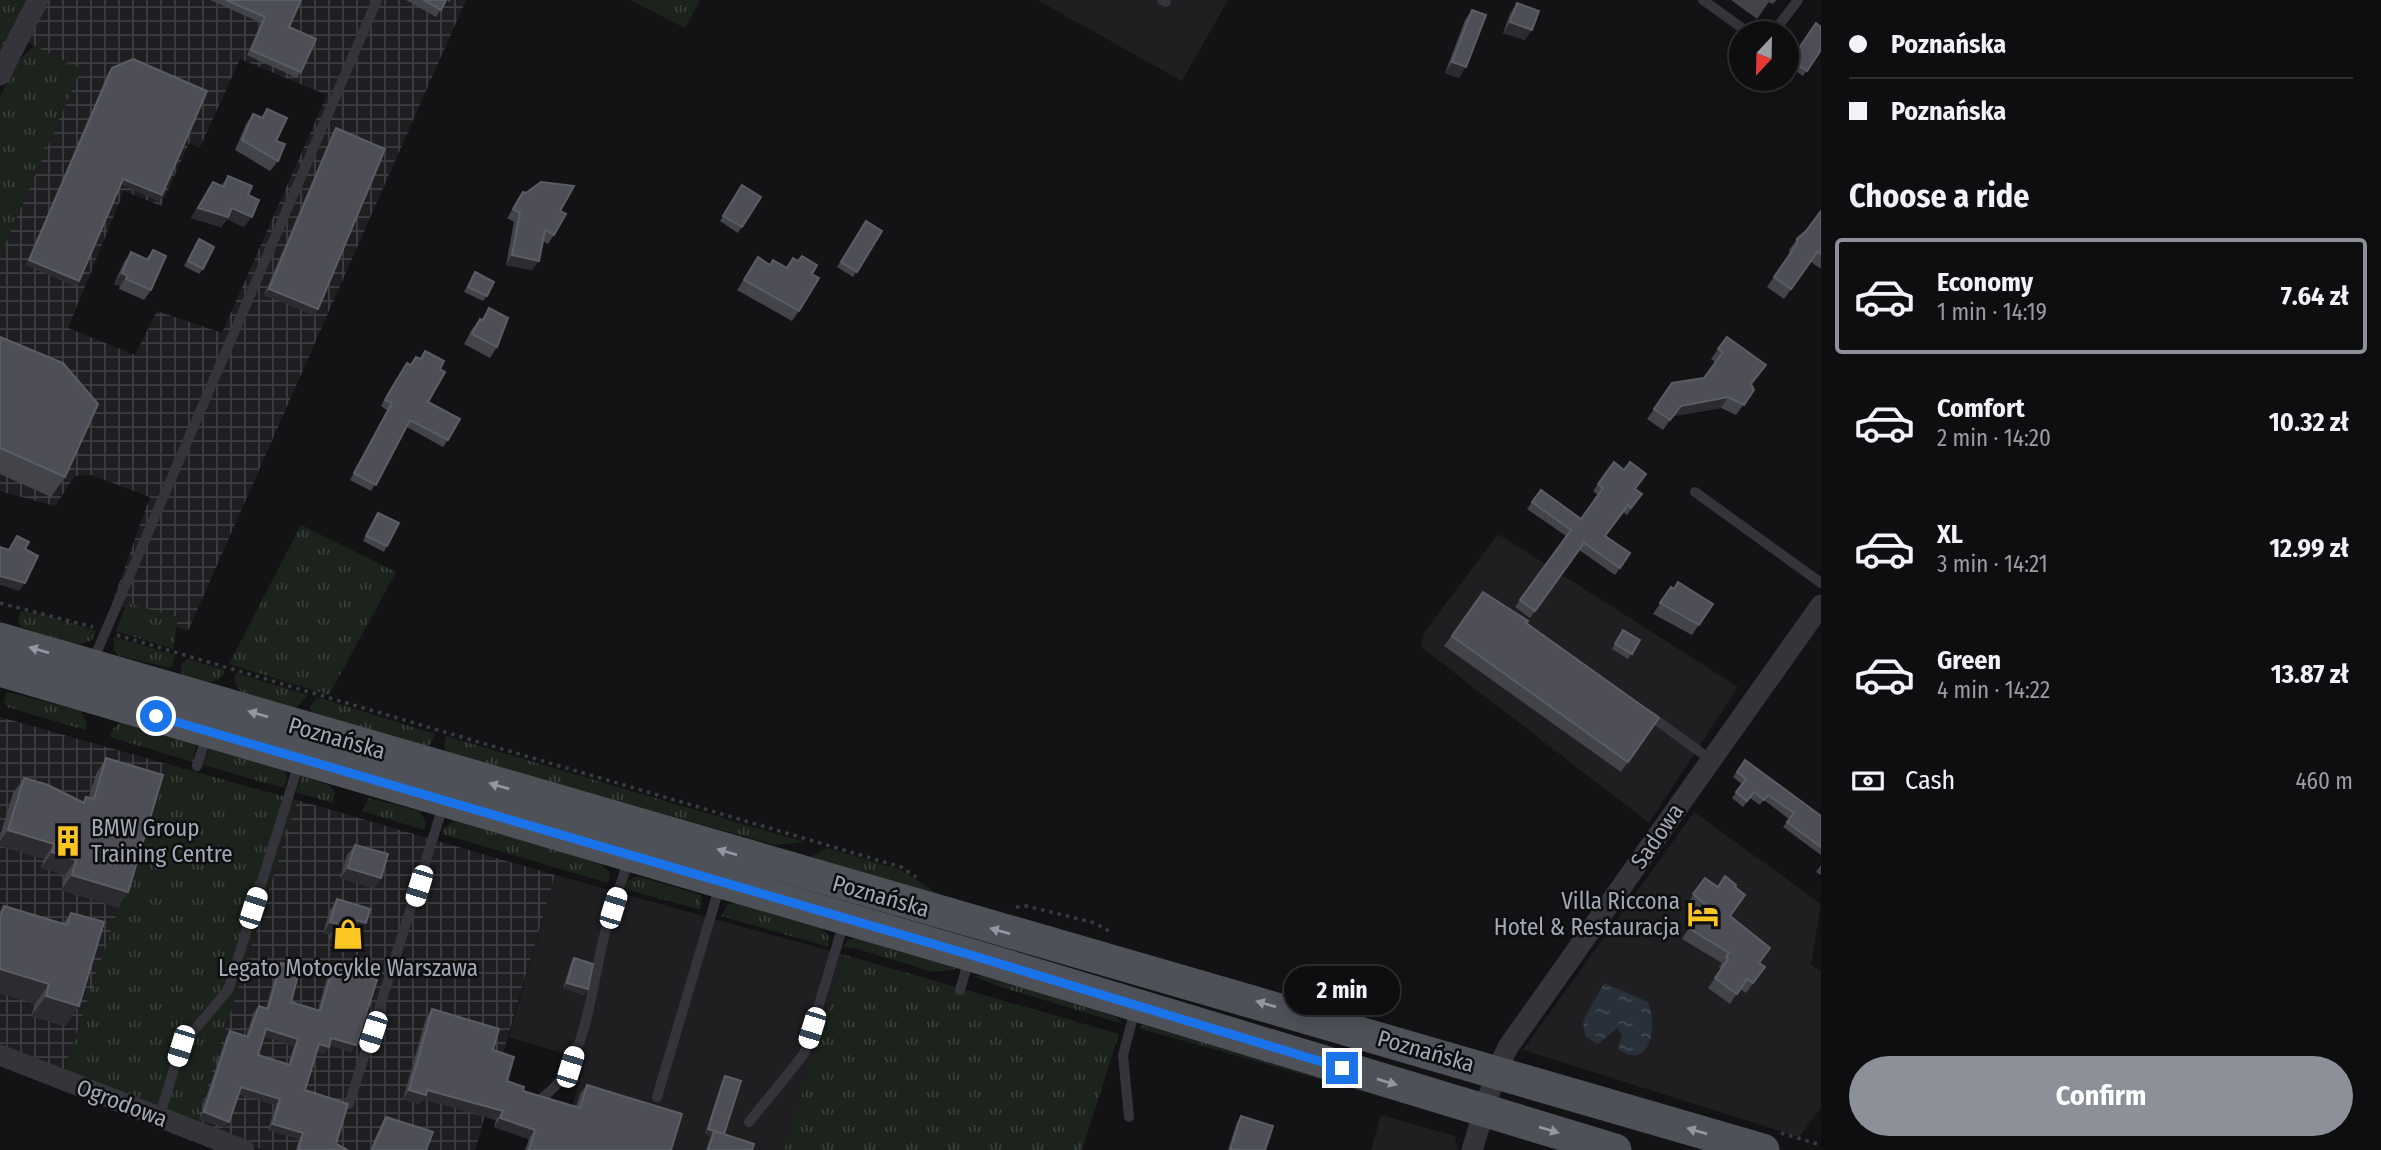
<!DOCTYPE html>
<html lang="en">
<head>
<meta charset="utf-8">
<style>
	body { margin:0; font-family:"Fira Sans Condensed",sans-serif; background:#1c1c1e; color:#f1f3f6; height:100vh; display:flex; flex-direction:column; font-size:26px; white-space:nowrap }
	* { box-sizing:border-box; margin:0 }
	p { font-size:23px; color:#9b9c9f }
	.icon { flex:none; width:38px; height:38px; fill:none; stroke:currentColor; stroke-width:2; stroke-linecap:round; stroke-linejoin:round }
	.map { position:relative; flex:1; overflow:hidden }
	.side { display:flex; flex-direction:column; background:#0e0e10; width:560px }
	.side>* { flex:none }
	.top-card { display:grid; align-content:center; height:154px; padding:0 28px; background:#0e0e10 }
	.needle { width:46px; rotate:202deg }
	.controls { position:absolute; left:1729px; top:21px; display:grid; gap:14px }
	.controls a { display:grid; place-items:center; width:70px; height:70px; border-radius:50%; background:#0e0e10; box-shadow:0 4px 18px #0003,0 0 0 2px #2e2e30; font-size:35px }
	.end { position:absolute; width:32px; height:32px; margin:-16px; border:9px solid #1a73e8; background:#fff; box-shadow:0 0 0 4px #fff }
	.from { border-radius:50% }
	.bubble { position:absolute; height:49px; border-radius:24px; background:#0e0e10; box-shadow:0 4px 18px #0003,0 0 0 2px #2e2e30; font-size:23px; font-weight:700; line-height:49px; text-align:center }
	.car { position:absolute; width:21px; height:42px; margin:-21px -10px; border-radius:9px; box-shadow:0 0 5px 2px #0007; background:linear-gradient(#fff 24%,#345 0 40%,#fff 0 76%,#345 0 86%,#fff 0) }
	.top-card b { display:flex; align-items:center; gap:24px; height:66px; font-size:26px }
	.top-card b+b { border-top:2px solid #2e2e30 }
	.top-card i { width:18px; height:18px; background:#f1f3f6 }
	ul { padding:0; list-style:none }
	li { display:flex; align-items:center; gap:21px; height:116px; margin:0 14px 10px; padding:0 14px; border:4px solid transparent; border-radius:7px }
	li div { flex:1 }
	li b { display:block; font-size:26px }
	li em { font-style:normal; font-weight:700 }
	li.current { border-color:#8c9099 }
	li>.icon { width:63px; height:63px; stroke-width:1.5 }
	h2 { padding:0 28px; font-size:32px; line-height:84px }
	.pay { display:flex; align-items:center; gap:18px; height:77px; padding:0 28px; font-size:26px }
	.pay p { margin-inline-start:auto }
	.cta { display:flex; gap:14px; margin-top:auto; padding:14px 28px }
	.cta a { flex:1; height:80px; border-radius:42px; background:#8c9099; color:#fff; font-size:28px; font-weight:700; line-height:80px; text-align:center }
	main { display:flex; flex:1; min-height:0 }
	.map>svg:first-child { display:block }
	.built { fill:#1f1f22 }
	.industrial { fill:url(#industrial-grid); fill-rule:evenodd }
	.grass { fill:url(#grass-tufts) }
	.water { fill:url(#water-ripples) }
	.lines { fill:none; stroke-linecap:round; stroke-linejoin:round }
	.path { stroke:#393b41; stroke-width:3.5; stroke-dasharray:3.5 5; stroke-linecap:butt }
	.lane { stroke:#34343a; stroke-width:10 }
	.street { stroke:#34343a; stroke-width:21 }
	.primary { stroke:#4f5159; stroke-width:33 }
	.wall { fill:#43444a; fill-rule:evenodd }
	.shaded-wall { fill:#2c2c30 }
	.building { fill:#4e4f56; stroke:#5b5d65; stroke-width:2; fill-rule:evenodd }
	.oneway { fill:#9297a3 }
	.route { stroke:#1a73e8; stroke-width:9 }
	.labels { text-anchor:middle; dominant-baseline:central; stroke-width:5; stroke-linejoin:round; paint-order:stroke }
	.street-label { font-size:23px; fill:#a3a8b6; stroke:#0e0e10 }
	.poi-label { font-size:23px; fill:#a3a8b6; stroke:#0e0e10; text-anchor:start }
</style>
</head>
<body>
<main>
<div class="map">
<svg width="1821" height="1150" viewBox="0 0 1821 1150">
	<defs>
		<pattern id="industrial-grid" width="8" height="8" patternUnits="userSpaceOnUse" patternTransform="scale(1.75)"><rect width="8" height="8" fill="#1f1f22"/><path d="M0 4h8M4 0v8" fill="none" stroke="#3c3d40"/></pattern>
		<pattern id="grass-tufts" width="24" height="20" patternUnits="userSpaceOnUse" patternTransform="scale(1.75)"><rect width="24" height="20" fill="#1b231c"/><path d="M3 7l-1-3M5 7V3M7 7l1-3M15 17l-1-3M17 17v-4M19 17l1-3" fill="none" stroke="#39403b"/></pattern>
		<pattern id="water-ripples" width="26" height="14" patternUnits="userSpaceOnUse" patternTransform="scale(1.75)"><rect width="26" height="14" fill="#283039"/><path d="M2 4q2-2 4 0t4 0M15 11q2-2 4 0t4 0" fill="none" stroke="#444b53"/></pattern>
	</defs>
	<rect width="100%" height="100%" fill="#131315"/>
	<!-- built -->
	<g class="built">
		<polygon points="1037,0 1228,0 1182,81"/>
		<polygon points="1498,534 1738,687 1649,823 1421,647 1425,631"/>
		<polygon points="1694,812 1821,904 1811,965 1821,971 1821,1108 1799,1137 1523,1050"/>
		<polygon points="555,875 845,955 784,1150 560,1150 585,1060 509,1037"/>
		<polygon points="1381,1115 1455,1136 1458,1150 1371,1150"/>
	</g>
	<!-- industrial -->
	<g class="industrial">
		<path d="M28,0H466L188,631L112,603L150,497L91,475L75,476L55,506L0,491V256L81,69L10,34ZM240,59L327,95L222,333L157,311L135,355L68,328L124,191L161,206L189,143L200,147Z"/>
		<polygon points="0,717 167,764 63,1074 0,1050"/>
		<polygon points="297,800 555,875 475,1150 263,1150 195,1126"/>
	</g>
	<!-- grass -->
	<g class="grass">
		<polygon points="0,0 28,0 0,55"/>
		<polygon points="630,0 700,0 685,28"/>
		<polygon points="34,46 81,69 0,256 0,97 18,61"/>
		<polygon points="301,525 396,572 329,695 229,664"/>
		<polygon points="127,603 178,617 173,649 116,631"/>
		<polygon points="21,611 42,614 96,631 92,640 77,645 21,627 18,620"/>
		<polygon points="114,637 175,655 171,668 119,656 114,651"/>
		<path d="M187,659L225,670C217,690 198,680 182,675L181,665Z"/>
		<polygon points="236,673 308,695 295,709 242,694 234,680"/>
		<polygon points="7,692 81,711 87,724 85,730 7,707 4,703"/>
		<polygon points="317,697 435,734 431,744 425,747 312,713 310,707"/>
		<polygon points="121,722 196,744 193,762 110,737 113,729"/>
		<polygon points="446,736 804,842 775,845 449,753 444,748"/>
		<polygon points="209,749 285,771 287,778 284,788 203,765"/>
		<polygon points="167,764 297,800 195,1126 63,1074"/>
		<polygon points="302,776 329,785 335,792 332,803 296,792"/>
		<polygon points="369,798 420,811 426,823 424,830 362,811"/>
		<polygon points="454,821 600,863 610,873 608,883 442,834 444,828"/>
		<polygon points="827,848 901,870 938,894 809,858"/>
		<polygon points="637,876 701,895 701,910 625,889 628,880"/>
		<polygon points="737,903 821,928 828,935 829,947 721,916 728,904"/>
		<polygon points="855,938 958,969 933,972 854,948 843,947 848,940"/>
		<polygon points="845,955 1119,1034 1082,1150 784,1150"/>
		<polygon points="973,976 985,976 1116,1017 1123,1024 1001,987"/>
		<polygon points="1143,1025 1339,1083 1340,1085 1138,1028"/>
	</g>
	<!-- water -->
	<path class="water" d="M1604,983L1648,1002C1658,1025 1651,1072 1618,1049L1622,1035L1617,1028L1598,1044L1585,1036L1583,1021Z"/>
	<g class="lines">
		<!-- path -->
		<g class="path">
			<polyline points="0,603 93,627"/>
			<polyline points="117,635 901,867 916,877"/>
			<polyline points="1016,907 1027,906 1095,923 1112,933"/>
			<polyline points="1781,1133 1821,1145"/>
		</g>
		<!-- lane -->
		<g class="lane">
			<polyline points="1162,0 1166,2"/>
			<polyline points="1703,0 1749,33"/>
			<polyline points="1773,33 1798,0"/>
			<polyline points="1695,492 1821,583"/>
			<polyline points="92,663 377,0"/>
			<polyline points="1648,714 1711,760"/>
			<polyline points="197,766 207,735"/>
			<polyline points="960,990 969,959"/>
			<path d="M543,1097C585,1068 591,992 602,945C609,915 620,886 630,857"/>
			<polyline points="657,1097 720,885"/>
			<polyline points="349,1104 444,803"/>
			<polyline points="1129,1117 1123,1055 1135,1010"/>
			<polyline points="159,1118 181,1046 228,990 299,763"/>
			<polyline points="749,1122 804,1054 844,922"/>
		</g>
		<!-- street -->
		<g class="street">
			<polyline points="0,75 38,0"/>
			<polyline points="0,1055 244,1150"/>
			<polyline points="1472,1150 1496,1072 1508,1047 1821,605"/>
		</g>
		<!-- primary -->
		<g class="primary">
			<polyline points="0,639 1763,1150"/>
			<polyline points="0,670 994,962 1615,1150"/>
		</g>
	</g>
	<!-- wall -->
	<g class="wall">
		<polygon points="210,0 301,0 289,27 301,72 297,78 247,55 261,23"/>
		<polygon points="406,0 451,0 450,2 446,0 436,17"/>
		<polygon points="1731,0 1777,0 1772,4 1769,2 1757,19"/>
		<polygon points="1517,3 1525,40 1503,33 1510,14"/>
		<polygon points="1472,10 1459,78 1445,73 1465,20"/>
		<polygon points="1816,23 1821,50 1803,76 1787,65"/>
		<polygon points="112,68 159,201 121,184 75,286 26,265 108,73"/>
		<polygon points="267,109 276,141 278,161 270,171 235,150 246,124 253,114 261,117"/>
		<polygon points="336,128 318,309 314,315 264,295 332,135"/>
		<polygon points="228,176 248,195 244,227 227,219 221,227 191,218 213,182 221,186"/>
		<polygon points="742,185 761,197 738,233 720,221"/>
		<polygon points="523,192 560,211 554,235 548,244 543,241 532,270 506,265 514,222 507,218"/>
		<polygon points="1821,211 1821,269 1811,262 1784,299 1767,287 1790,254 1789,250 1797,239 1806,231"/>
		<polygon points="866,221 882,231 853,277 837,267"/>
		<polygon points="199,239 203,269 199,274 184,266"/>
		<polygon points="153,250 151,290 144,300 119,289 120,286 114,284 124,262 131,252 146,259"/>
		<polygon points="802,256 812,274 799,311 792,321 737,290 758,257 770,265 786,267 793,258 798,261"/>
		<polygon points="475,272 487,296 483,301 464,292"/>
		<polygon points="489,308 497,347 490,358 464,344 472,329 480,319 481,320"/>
		<polygon points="0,337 65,477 51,497 0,474"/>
		<polygon points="1727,337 1754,390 1736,415 1721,408 1673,416 1663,430 1647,419 1654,409 1704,378 1715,362 1711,359"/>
		<polygon points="425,351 440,369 428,402 448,440 443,447 407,427 371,491 350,480 387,410 381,406 388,393 407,363 410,365 416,357 420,359"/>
		<polygon points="1614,462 1635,489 1642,494 1627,515 1623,512 1605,536 1630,553 1615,575 1579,550 1530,618 1515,607 1566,536 1527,509 1541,490 1581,519 1598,495 1593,491"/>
		<polygon points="378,513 387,546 384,552 363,541"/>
		<polygon points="1671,587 1713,604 1692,635 1653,614"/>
		<polygon points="1483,592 1659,718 1621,772 1444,646"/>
		<polygon points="1623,630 1640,640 1628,659 1612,649"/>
		<polygon points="106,758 128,892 117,907 61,890 65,875 41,868 44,859 0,846 0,836 13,793 24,778 82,802 86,797 89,797 96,774"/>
		<polygon points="1745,760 1821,816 1821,855 1783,827 1789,819 1764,800 1760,805 1750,798 1743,807 1732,798 1742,784 1733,777"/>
		<polygon points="355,845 381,878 374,888 340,878 347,855"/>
		<polygon points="1821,865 1821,875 1816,872"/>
		<polygon points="1705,878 1718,887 1735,887 1730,916 1759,963 1765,967 1746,993 1740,989 1730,1004 1708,988 1721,969 1719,967 1722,963 1682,939 1698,914 1686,905"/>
		<polygon points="337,899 359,933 353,932 352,936 345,946 328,941 330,935 323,933 330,910"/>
		<polygon points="4,906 63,923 71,913 79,1006 65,1026 31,1016 35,1004 0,993 0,911"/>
		<polygon points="574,958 588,989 584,995 563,988 571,963"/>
		<path d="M281,963L291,1002L318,1010L328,974L333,968L351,1052L329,1045L324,1054L317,1051L305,1090L336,1144L348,1150H296L299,1139L268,1130L276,1105L238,1094L225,1128L199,1119L226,1037L230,1031L246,1036L254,1012L259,1006L266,1008L277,969ZM264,1036L294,1046L288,1065L258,1055Z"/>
		<polygon points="432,1009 493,1050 507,1081 523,1091 576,1107 580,1094 587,1085 671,1150 525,1150 529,1139 494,1127 496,1120 423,1099 419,1104 403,1099 426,1018"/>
		<polygon points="725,1076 724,1135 752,1150 706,1150 711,1136 705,1134 722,1081"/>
		<polygon points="1241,1116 1265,1150 1228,1150 1237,1122"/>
		<polygon points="386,1117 426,1150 370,1150 382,1123"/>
	</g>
	<!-- shaded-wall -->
	<g class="shaded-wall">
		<polygon points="1510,22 1532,30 1525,40 1503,33"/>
		<polygon points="1452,62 1466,67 1459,78 1445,73"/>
		<polygon points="123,179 162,195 159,201 120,184"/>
		<polygon points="198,208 232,208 252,217 244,227 227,219 221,227 191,218"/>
		<polygon points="512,255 539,261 532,270 506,265"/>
		<polygon points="29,260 79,281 75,286 26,265"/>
		<polygon points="122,273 127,276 120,286 114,284"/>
		<polygon points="269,289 318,309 314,315 264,295"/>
		<polygon points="1728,397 1721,408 1673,416 1663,430 1681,406"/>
		<polygon points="0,576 25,583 19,591 0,585"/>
		<polygon points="8,830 54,844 44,859 0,846 0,841"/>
		<polygon points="52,852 76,860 65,875 41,868"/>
		<polygon points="348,868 381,878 374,888 340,878"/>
		<polygon points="72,875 128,892 117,907 61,890"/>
		<polygon points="357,920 366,923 359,933 349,930"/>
		<polygon points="330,922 338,924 330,935 323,933"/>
		<polygon points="335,931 352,936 345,946 328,941"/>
		<polygon points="0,969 49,984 35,1004 0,993"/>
		<polygon points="567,983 588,989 584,995 563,988"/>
		<polygon points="46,996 79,1006 65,1026 31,1016"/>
		<polygon points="266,1029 298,1039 294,1046 262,1036"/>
		<polygon points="331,1038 356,1045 351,1052 327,1044"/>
		<polygon points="319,1044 329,1047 324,1054 315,1051"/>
		<polygon points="241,1087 280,1099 276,1105 236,1093"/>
		<polygon points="409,1090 427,1090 503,1111 496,1120 423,1099 419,1104 403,1099"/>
		<polygon points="204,1112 229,1122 225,1128 199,1119"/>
		<polygon points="500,1118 535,1130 529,1139 494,1127"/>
		<polygon points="273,1124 303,1133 299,1139 268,1130"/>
		<polygon points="708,1129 724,1134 714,1131 711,1136 705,1134"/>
	</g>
	<!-- building -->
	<g class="building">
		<polygon points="226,0 301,0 289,27 316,39 301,72 251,50 265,17"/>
		<polygon points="424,0 446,0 441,10"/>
		<polygon points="1517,3 1539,11 1532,30 1510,22"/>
		<polygon points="1472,10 1486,15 1466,67 1452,62"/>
		<polygon points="1816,23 1821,27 1821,50 1807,71 1791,60"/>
		<polygon points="133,59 207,91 162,195 123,179 79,281 29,260 112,68"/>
		<polygon points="267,109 287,118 276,141 285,144 278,161 242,140 253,114 263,118"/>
		<polygon points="336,128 385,149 318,309 269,289"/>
		<polygon points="228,176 252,186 248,195 259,200 252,217 232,208 228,217 198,208 213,182 224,187"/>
		<polygon points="541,182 574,186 560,211 566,214 554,235 545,230 539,261 512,255 520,213 513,209 523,192 526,193"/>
		<polygon points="742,185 761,197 742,227 723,216"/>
		<polygon points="1821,211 1821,254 1818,251 1791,289 1774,277 1797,244 1797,239 1806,231"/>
		<polygon points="866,221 882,231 857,272 841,262"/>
		<polygon points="199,239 214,247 203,269 188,261"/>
		<polygon points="153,250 166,256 151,290 126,279 127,276 122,273 131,252 148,260"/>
		<polygon points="802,256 817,265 812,274 819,278 799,311 744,280 758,257 770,265 773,260 787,268 793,258 798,261"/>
		<polygon points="475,272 494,282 487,296 468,287"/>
		<polygon points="489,308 508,318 497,347 472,334 480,319 483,321"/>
		<polygon points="0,337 63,363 98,404 65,477 0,448"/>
		<polygon points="1727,337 1766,365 1751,384 1754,390 1744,405 1728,397 1681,406 1670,420 1654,409 1672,383 1704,378 1723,352 1718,349"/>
		<polygon points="425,351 444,361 440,369 445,372 428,402 460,419 448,440 410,420 376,485 354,473 392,403 385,400 393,386 407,363 411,365 416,357 421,359"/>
		<polygon points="1614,462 1624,470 1630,462 1646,474 1635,489 1642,494 1631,508 1628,505 1605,536 1630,553 1620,568 1584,543 1535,611 1520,600 1571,530 1532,502 1541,490 1581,519 1603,488 1598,484"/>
		<polygon points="378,513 399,523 387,546 366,536"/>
		<polygon points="17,536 29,542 25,549 38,556 25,583 0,576 0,547 9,550"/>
		<polygon points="1678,582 1713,604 1699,625 1660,603 1671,587 1674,589"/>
		<polygon points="1483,592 1528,621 1526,623 1659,718 1628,762 1452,636"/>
		<polygon points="1623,630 1640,640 1632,654 1615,644"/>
		<polygon points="106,758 163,775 128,892 72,875 76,860 52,852 54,844 8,830 24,778 48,785 84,803 86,797 94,799"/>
		<polygon points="1745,760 1821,816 1821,847 1787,822 1794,813 1768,795 1764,800 1754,792 1747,801 1736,792 1746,779 1737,772"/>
		<polygon points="355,845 388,854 381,878 348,868"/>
		<polygon points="1725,876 1736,885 1735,887 1745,895 1730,916 1770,948 1759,963 1765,967 1753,983 1747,979 1737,994 1715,978 1728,959 1726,957 1729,953 1690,929 1705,904 1693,894 1705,878 1718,887"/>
		<polygon points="337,899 370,909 366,923 357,920 352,936 335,931 338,924 330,922"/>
		<polygon points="4,906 67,925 71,913 104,922 79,1006 46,996 49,984 0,969 0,918"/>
		<polygon points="574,958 593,964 588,989 567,983"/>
		<path d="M281,963L300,968L291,1002L320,1011L333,968L377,980L356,1045L331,1038L329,1047L319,1044L305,1090L348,1104L336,1144L348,1150H298L303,1133L273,1124L280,1099L241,1087L229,1122L204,1112L230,1031L248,1037L259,1006L268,1009ZM266,1029L298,1039L290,1065L258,1055Z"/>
		<polygon points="432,1009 499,1029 493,1050 514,1057 507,1081 524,1087 523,1091 580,1108 587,1085 682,1114 671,1150 529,1150 535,1130 500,1118 503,1111 427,1090 426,1095 409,1090"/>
		<polygon points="725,1076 741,1081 724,1134 708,1129"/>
		<polygon points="1241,1116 1273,1126 1265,1150 1230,1150"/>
		<polygon points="386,1117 433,1132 426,1150 372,1150"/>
		<polygon points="714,1131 754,1144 752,1150 708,1150"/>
	</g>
	<!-- one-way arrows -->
	<defs><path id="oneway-solid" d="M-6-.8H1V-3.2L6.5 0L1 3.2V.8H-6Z" transform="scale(1.75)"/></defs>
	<g class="oneway">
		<use href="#oneway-solid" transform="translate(39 650) rotate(-164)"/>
		<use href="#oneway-solid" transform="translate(258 714) rotate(-164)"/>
		<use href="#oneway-solid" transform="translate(499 786) rotate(-164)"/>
		<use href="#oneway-solid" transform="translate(727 852) rotate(-164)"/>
		<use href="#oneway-solid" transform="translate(1000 931) rotate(-164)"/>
		<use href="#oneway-solid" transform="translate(1266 1004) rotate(-164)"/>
		<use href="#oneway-solid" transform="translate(1387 1082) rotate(17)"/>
		<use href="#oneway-solid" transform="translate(1549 1130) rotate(17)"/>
		<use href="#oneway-solid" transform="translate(1697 1131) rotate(-164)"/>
	</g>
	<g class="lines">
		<!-- route -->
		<polyline class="route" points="156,716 971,955 1342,1068"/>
	</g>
	<!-- icons -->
	<defs>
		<symbol id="building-bare" viewBox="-9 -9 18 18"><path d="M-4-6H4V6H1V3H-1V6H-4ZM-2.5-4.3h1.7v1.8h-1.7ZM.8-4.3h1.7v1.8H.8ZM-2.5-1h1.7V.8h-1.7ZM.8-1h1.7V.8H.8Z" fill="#fdc522" stroke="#0e0e10" stroke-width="2.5" paint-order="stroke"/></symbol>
		<symbol id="hotel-bare" viewBox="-9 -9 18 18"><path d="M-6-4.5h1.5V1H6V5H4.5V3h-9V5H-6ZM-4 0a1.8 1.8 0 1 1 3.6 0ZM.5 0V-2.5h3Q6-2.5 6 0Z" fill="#fdc522" stroke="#0e0e10" stroke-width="2.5" paint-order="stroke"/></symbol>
		<symbol id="shop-bare" viewBox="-9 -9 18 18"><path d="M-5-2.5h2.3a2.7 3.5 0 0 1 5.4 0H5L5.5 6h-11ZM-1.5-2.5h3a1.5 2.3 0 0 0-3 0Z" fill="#fdc522" stroke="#0e0e10" stroke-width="2.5" paint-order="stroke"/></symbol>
	</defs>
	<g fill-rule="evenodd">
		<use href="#building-bare" x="46" y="819" width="44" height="44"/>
		<use href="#hotel-bare" x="1681" y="892" width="44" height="44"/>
		<use href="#shop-bare" x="326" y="912" width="44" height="44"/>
	</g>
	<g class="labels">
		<!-- street labels -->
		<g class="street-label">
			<text transform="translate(337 738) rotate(16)">Poznańska</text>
			<text transform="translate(1657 836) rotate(-55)">Sadowa</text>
			<text transform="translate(881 896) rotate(16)">Poznańska</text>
			<text transform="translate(1426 1051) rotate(16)">Poznańska</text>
			<text transform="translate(122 1103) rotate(21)">Ogrodowa</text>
		</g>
		<!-- poi labels -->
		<g class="poi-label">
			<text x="91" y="828">BMW Group<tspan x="91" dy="26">Training Centre</tspan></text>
			<text x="1680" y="901" text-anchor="end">Villa Riccona<tspan x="1680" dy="26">Hotel &amp; Restauracja</tspan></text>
			<text x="348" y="968" text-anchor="middle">Legato Motocykle Warszawa</text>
		</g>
	</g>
</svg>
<div class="controls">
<a><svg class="needle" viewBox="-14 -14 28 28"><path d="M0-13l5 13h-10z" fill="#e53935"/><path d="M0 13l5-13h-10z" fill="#9b9c9f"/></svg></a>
</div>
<i class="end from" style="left:156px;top:716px"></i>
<i class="end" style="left:1342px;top:1068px"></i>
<div class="bubble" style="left:1284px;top:966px;width:116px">2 min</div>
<i class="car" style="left:419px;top:886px;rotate:197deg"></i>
<i class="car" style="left:253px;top:908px;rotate:18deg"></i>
<i class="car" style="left:613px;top:908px;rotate:17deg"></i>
<i class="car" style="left:812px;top:1028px;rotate:197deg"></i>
<i class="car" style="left:373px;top:1032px;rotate:198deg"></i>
<i class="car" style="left:181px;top:1046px;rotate:197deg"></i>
<i class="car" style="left:570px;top:1067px;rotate:17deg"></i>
</div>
<section class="side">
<div class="top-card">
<b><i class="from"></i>Poznańska</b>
<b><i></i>Poznańska</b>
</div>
<h2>Choose a ride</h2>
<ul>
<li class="current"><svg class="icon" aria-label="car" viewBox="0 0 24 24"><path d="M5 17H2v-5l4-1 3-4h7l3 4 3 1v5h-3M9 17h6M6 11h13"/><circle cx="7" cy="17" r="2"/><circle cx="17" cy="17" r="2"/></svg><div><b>Economy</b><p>1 min · 14:19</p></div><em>7.64 zł</em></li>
<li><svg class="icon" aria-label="car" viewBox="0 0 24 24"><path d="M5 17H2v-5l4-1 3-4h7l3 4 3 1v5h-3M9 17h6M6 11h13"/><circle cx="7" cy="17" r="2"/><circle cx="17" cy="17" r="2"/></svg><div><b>Comfort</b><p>2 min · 14:20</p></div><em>10.32 zł</em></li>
<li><svg class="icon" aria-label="car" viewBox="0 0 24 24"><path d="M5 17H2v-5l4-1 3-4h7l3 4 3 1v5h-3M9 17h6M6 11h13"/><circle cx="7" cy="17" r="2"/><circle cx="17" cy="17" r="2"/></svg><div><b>XL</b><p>3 min · 14:21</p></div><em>12.99 zł</em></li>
<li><svg class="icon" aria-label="car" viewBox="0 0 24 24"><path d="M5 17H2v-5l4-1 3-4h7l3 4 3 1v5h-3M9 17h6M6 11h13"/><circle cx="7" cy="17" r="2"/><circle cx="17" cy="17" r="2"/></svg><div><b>Green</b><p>4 min · 14:22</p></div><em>13.87 zł</em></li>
</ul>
<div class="pay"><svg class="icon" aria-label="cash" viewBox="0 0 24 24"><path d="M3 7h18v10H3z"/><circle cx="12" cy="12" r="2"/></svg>Cash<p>460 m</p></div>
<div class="cta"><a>Confirm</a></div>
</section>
</main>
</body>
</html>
